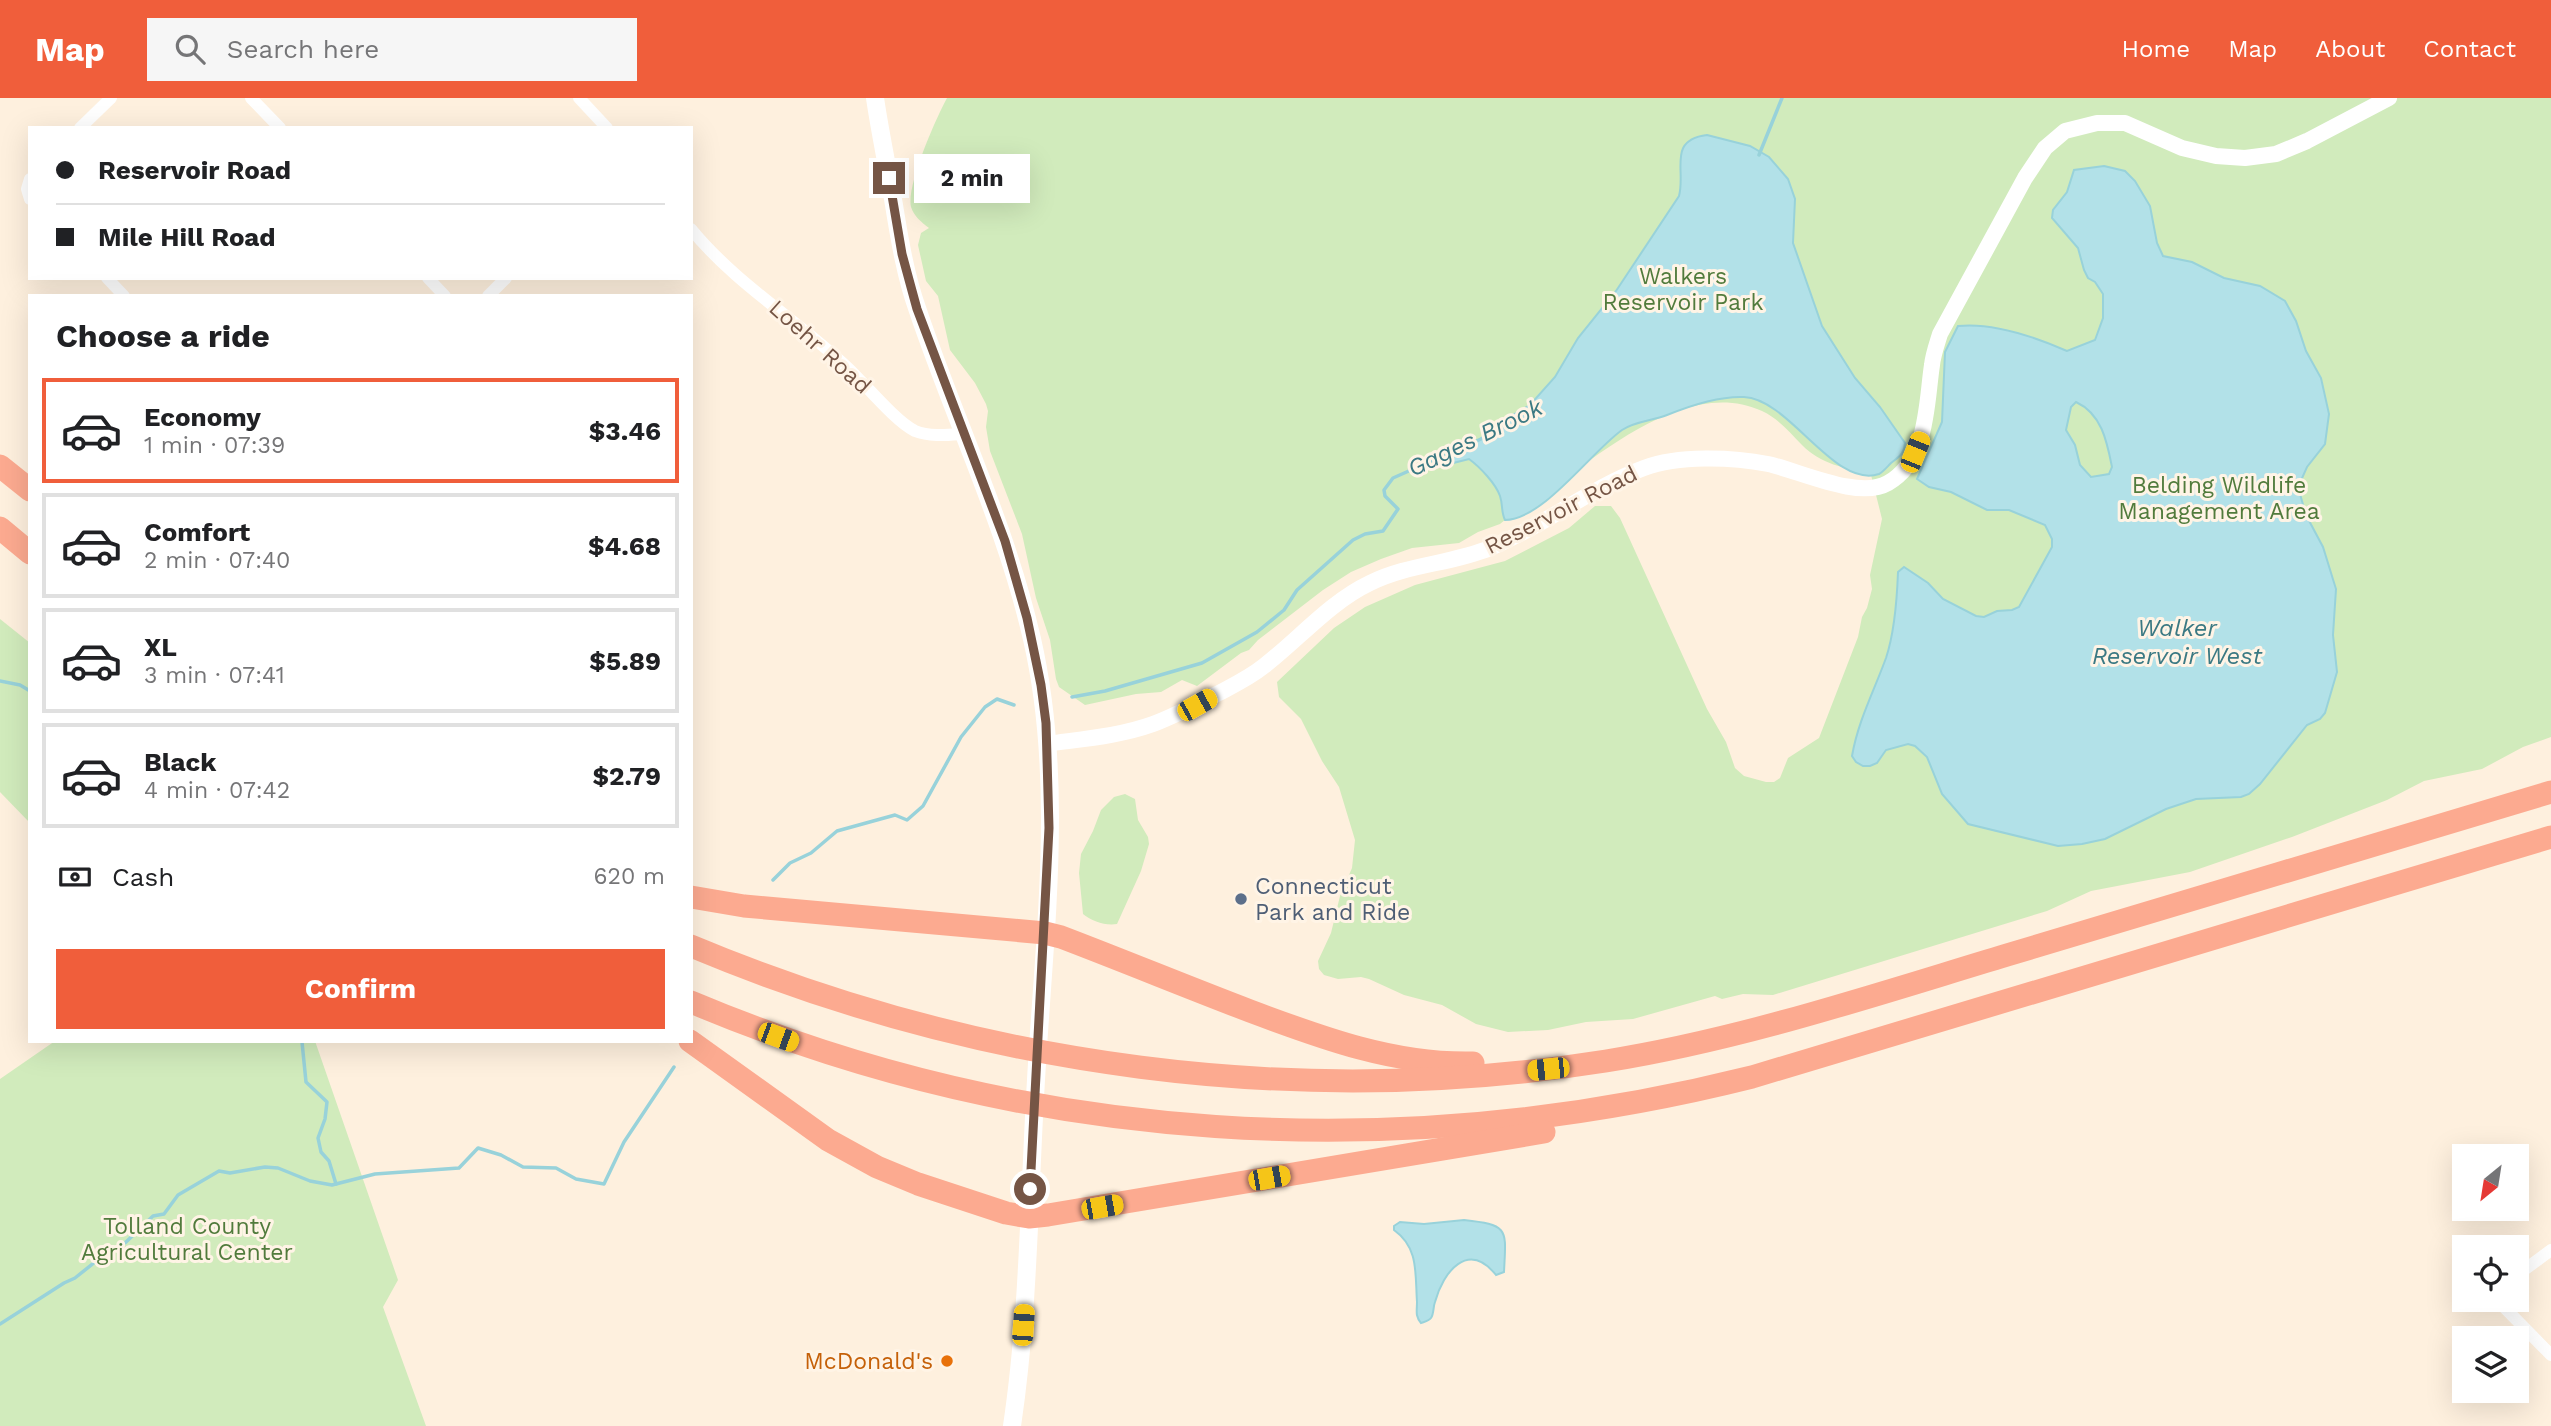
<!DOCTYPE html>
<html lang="en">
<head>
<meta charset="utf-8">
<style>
	body { margin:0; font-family:"Work Sans",sans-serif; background:#f6f6f6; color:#202124; height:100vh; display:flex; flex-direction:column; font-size:26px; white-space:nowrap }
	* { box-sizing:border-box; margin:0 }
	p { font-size:23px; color:#757577 }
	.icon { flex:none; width:38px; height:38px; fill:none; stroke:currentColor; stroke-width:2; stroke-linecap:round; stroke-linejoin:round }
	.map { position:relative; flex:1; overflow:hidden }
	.details { position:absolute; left:28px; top:196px; width:665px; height:749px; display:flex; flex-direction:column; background:#fff; border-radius:0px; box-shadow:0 7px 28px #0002 }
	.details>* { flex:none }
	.banner { position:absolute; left:28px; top:28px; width:665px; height:154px; border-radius:0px; box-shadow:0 7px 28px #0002; display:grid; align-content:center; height:154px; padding:0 28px; background:#fff }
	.needle { width:46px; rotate:210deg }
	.buttons { position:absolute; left:2452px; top:1046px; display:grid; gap:14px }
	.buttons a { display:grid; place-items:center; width:77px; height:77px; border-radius:0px; background:#fff; box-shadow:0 7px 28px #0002; font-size:35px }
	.end { position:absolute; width:32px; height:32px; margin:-16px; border:9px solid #755545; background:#fff; box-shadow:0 0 0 4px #fff }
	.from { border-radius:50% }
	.bubble { position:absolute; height:49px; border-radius:0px; background:#fff; box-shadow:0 7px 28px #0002; font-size:23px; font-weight:700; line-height:49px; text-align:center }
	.car { position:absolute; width:21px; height:42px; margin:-21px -10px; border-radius:9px; box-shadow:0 0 5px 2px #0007; background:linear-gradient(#f5c518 24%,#345 0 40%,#f5c518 0 76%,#345 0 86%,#f5c518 0) }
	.banner b { display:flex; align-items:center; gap:24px; height:66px; font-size:26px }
	.banner b+b { border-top:2px solid #e0e0e0 }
	.banner i { width:18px; height:18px; background:#202124 }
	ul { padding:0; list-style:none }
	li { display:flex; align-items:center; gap:21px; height:105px; margin:0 14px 10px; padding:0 14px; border:4px solid #e0e0e0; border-radius:0px }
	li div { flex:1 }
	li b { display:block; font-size:26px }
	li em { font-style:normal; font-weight:700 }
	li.active { border-color:#f05e3b }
	li>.icon { width:63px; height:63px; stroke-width:1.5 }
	h2 { padding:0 28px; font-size:32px; line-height:84px }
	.pay { display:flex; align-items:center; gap:18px; height:77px; padding:0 28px; font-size:26px }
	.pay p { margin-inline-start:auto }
	.action { display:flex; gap:14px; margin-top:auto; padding:14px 28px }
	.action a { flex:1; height:80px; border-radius:0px; background:#f05e3b; color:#fff; font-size:28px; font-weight:700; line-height:80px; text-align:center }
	header { display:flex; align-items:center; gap:42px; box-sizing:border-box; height:98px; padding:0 35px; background:#f05e3b; color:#fff }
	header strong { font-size:33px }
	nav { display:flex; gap:38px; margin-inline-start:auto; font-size:24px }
	.search { width:490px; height:63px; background:#f6f6f6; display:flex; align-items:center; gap:18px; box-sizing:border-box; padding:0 24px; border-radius:0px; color:#757577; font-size:26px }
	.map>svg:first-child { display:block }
	.green { fill:#d1ebbc }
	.water { fill:#b2e1e8; stroke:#98d2da; stroke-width:2; fill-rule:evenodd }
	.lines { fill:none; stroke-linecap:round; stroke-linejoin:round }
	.stream { stroke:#98d2da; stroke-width:3.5 }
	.minor { stroke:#fff; stroke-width:12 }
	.tertiary { stroke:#fff; stroke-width:16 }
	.secondary { stroke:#fff; stroke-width:18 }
	.motorway { stroke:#fcaa90; stroke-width:23 }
	.route { stroke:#755545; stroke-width:9 }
	.service-dot { fill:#5c6f8a; stroke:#fff4e6; stroke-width:2.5 }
	.food-dot { fill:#e8710a; stroke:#fff4e6; stroke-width:2.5 }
	.labels { text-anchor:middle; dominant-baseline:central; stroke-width:6; stroke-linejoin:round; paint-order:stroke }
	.park-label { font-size:23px; fill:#517b3c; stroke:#fff4e6 }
	.street-label { font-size:23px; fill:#755545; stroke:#fff4e6 }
	.service-label { font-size:23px; fill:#4e5e75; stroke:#fff4e6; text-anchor:start }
	.food-label { font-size:23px; fill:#c56008; stroke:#fff4e6; text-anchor:end }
	.water-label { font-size:24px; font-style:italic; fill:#3b7983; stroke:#fff4e6 }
</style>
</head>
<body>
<header>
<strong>Map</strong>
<div class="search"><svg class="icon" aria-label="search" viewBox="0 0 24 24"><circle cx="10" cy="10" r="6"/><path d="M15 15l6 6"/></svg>Search here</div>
<nav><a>Home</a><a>Map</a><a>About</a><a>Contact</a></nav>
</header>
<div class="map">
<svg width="2551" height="1328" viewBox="0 0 2551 1328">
	<rect width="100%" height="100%" fill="#fef0de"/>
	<!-- green -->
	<g class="green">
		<path d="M947,0H2551V639L2523,649L2482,671L2424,683L2387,702L2292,739L2190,774L2091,793L2047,813L1773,897L1743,896L1722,901L1715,898L1633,921L1586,924L1548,932L1508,934L1476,926L1442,907L1404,897L1369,881L1361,879L1338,881L1324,877L1319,871L1318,863L1331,835L1340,798L1352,770L1355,742L1339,689L1322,663L1301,621L1279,599L1277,584L1334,530L1365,509L1415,487L1505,463L1569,430L1595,408H1611L1620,420L1707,611L1726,644L1735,670L1744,678L1766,684H1774L1780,680L1788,660L1819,640L1858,539L1862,519L1867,510L1872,491L1870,477L1882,421L1870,373C1844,371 1821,366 1802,347C1789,334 1779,321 1762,313C1694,282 1617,343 1565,380C1543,395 1520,409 1500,426L1478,434L1459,445L1412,450L1381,461L1351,474L1323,492L1258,542L1249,552L1241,555L1197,588L1182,582L1161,594L1136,596L1085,607L1059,589L1056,581L1050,542L1036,500L1022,436L990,353L986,329L988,313L986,306L975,285L950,252L938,198L926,183L918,147L921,135L929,130C921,124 914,118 911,109C906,88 936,20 947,0Z"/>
		<polygon points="0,521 30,545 30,725 0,694"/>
		<path d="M1125,696L1135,701L1138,722L1148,739L1149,746L1141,773L1117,826C1105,828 1092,823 1083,816L1079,775L1081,756L1093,733L1101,712L1114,699Z"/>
		<polygon points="55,943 315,943 398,1182 383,1209 426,1328 0,1328 0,981"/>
	</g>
	<!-- water -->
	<g class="water">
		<path d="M1707,37L1750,48L1769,59L1788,81L1795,101L1793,145L1822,228L1855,280L1880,309L1905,345C1904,357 1898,359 1891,365C1887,369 1883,374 1879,376C1834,391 1790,301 1744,299C1720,298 1689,308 1667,317C1652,323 1635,323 1622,332C1590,355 1544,421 1505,422C1501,414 1503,407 1500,398C1496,386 1480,369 1469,361L1453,365L1451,362L1452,358L1475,345L1504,322L1530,307L1555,279L1578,240L1616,193L1679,98C1686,72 1667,42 1707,37Z"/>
		<path d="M2104,68L2125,73L2135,83L2150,108L2157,145L2163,158L2192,164L2224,180L2260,188L2285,203L2296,223L2306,253L2321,280L2329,316L2325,346L2307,369L2298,389L2306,417L2323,449L2336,491L2333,537L2337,574L2325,615L2320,621L2307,627L2260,686L2249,696L2241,699L2196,701L2166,711L2105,741L2082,746L2058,748L1968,726L1942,696L1927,659L1915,648L1908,646L1886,652L1877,665L1870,668H1863L1856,664L1852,658C1858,623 1874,593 1886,560C1895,533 1897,501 1898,474L1904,469L1928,485L1943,501L1976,518L1984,519L1997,513L2012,512L2019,509L2052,449V441L2045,427L2009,412H1987L1951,394L1929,389L1917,381L1942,324L1945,254L1958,228C1994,224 2035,239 2067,253L2095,242L2103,220V196L2095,184L2088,180L2084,172L2078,150L2052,120L2053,112L2067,94L2074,72ZM2076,304C2102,316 2107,344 2112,369L2109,376L2091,379L2080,367L2075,347L2066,332L2071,309Z"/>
		<path d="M1464,1122C1510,1127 1506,1131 1504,1174L1496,1177C1468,1142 1443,1174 1435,1204C1433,1209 1434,1216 1431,1220C1429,1223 1424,1224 1421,1225C1415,1218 1417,1213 1417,1204C1415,1175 1419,1150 1394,1132V1128L1400,1124L1424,1126Z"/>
	</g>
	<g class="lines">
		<!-- stream -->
		<g class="stream">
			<polyline points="1759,57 1782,0"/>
			<polyline points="0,583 20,587 30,593"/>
			<polyline points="1072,599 1105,593 1202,565 1257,534 1284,512 1297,492 1353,442 1365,436 1383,433 1398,411 1385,398 1384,392 1393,380 1481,341"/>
			<polyline points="773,782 790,765 811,755 837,733 895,717 907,722 923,708 961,639 985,609 997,601 1014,607"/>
			<polyline points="300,943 302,944 306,984 327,1004 325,1021 318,1040 321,1054 329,1063 336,1086"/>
			<polyline points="0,1226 64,1185 75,1180 110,1152 125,1145 153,1118 164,1116 178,1097 219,1073 230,1075 265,1069 278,1070 310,1083 332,1087 375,1076 459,1070 478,1050 501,1057 523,1069 556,1070 576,1081 604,1086 624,1044 674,969"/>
		</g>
		<!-- minor -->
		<g class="minor">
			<polyline points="251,0 280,30"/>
			<polyline points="579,0 607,30"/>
			<polyline points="80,30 111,0"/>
			<polyline points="30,81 27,91 30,101"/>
			<path d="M691,131C735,185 797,222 848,270C865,286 896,324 915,333C930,339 948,337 963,336"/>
			<polyline points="107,180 124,198"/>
			<polyline points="428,180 445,198"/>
			<polyline points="488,198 506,180"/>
			<polyline points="2516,1178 2551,1152"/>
			<polyline points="2497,1202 2551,1257"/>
		</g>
		<!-- tertiary -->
		<path class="tertiary" d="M1047,646C1082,641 1120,638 1153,626C1175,618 1196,606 1217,596C1234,587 1249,580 1264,568C1299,541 1330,504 1370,485C1408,466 1451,466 1490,450C1544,428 1590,390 1644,370C1678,357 1732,359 1768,366C1800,373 1859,402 1888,385C1928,362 1926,307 1932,267C1933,257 1937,246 1940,236L2025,80L2045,50L2065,33L2097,25H2125L2182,50L2216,58L2245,60L2276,56L2307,43L2389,0"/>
		<!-- secondary -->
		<path class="secondary" d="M875,0C880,34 887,67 893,101C899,138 905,177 918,213C955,323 1006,427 1032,541C1065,685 1044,836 1036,982C1029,1097 1029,1214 1012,1328"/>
		<!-- motorway -->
		<g class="motorway">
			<polyline points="0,368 30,392"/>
			<polyline points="0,430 30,455"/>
			<path d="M691,799L744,808L1045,835L1061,839C1124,863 1187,889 1250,913C1322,940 1395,967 1473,965"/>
			<path d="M691,848C980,969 1296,1012 1606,963C1743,941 1874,897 2007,857C2188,803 2370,748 2551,694"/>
			<path d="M691,904C1030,1047 1397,1068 1752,979L2551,739"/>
			<polyline points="690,943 828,1042 877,1069 918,1086 1006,1115 1029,1119 1048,1117 1544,1034"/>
		</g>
	</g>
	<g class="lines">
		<!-- route -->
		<polyline class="route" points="889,80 902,156 917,211 1005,443 1027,520 1041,587 1046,625 1049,730 1030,1091"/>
	</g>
	<!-- markers -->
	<circle class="service-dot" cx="1241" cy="801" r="7"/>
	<circle class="food-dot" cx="947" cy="1263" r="7"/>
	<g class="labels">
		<!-- park labels -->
		<g class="park-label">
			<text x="1683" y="178">Walkers<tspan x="1683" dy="26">Reservoir Park</tspan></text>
			<text x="2219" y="387">Belding Wildlife<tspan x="2219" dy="26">Management Area</tspan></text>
			<text x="187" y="1128">Tolland County<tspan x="187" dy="26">Agricultural Center</tspan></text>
		</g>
		<!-- street labels -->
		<g class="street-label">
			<text transform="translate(820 249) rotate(42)">Loehr Road</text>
			<text transform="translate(1561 412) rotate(-27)">Reservoir Road</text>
		</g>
		<!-- service labels -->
		<g class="service-label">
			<text x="1255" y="788">Connecticut<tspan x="1255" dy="26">Park and Ride</tspan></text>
		</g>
		<!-- food labels -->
		<g class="food-label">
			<text x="933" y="1263">McDonald's</text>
		</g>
		<!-- water labels -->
		<g class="water-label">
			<text transform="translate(1475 340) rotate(-26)">Gages Brook</text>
			<text x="2177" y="530">Walker<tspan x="2177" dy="28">Reservoir West</tspan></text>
		</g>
	</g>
</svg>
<div class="buttons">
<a><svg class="needle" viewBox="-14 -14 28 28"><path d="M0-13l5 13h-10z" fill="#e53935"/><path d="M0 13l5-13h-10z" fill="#757577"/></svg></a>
<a><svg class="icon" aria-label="locate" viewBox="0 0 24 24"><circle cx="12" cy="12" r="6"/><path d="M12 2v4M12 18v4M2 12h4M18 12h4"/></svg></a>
<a><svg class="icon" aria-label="layers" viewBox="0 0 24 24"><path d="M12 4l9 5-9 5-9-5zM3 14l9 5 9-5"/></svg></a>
</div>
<i class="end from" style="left:1030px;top:1091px"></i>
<i class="end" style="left:889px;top:80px"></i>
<div class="bubble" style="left:914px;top:56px;width:116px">2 min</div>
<i class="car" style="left:1915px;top:354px;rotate:22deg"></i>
<i class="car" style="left:1197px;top:607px;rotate:61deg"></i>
<i class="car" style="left:778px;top:939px;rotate:110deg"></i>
<i class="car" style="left:1548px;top:971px;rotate:264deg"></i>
<i class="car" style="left:1269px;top:1080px;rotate:80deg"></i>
<i class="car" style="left:1102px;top:1109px;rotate:80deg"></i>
<i class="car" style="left:1023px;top:1227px;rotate:4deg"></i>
<div class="banner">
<b><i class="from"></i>Reservoir Road</b>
<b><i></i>Mile Hill Road</b>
</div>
<section class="details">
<h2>Choose a ride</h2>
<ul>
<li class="active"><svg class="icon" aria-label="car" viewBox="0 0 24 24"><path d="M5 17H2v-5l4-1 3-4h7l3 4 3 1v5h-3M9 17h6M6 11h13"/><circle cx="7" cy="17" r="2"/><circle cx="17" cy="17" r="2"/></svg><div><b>Economy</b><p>1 min · 07:39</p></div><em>$3.46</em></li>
<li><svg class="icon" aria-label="car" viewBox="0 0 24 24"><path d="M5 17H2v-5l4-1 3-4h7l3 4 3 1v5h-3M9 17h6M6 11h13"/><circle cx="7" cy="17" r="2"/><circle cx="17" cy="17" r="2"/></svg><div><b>Comfort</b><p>2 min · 07:40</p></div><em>$4.68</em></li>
<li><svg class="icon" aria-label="car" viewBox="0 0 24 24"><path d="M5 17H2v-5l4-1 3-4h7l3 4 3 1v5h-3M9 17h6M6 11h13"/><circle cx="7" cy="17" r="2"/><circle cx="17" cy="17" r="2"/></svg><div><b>XL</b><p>3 min · 07:41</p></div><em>$5.89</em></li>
<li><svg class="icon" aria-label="car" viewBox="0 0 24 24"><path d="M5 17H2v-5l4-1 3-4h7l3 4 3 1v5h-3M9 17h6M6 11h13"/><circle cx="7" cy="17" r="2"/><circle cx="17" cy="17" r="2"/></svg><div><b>Black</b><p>4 min · 07:42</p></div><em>$2.79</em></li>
</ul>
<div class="pay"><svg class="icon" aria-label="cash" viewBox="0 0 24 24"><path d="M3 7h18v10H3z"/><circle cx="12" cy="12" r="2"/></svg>Cash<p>620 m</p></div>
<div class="action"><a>Confirm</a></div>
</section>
</div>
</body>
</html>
